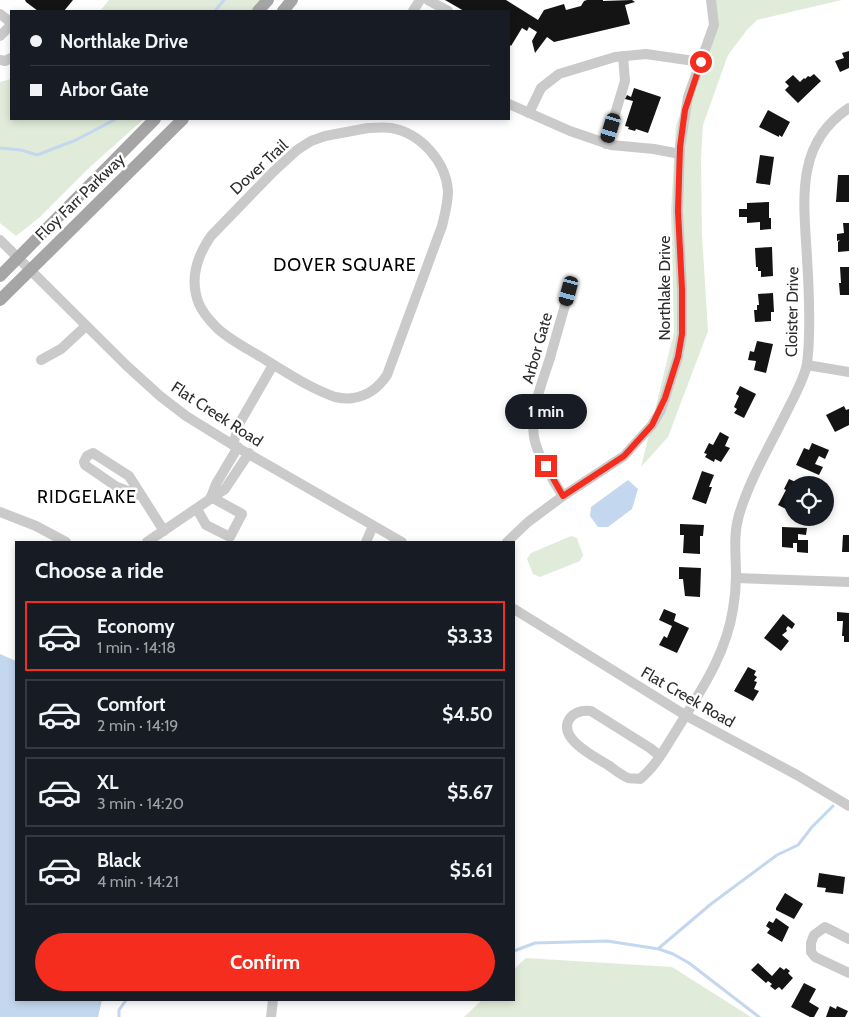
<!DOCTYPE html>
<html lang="en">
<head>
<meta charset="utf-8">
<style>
	body { margin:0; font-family:Cabin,sans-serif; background:#242831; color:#f1f3f6; height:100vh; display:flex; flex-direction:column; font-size:19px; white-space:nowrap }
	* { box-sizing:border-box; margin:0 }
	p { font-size:16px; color:#9ea1a6 }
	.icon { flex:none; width:28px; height:28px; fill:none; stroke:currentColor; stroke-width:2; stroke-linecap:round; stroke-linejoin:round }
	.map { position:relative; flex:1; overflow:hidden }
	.drawer { position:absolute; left:15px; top:541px; width:500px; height:460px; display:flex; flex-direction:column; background:#171b24; border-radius:0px; box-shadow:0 2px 8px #0003 }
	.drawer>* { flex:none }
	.banner { position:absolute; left:10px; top:10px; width:500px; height:110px; border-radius:0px; box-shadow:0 2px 8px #0003; display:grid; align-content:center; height:110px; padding:0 20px; background:#171b24 }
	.buttons { position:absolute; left:784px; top:476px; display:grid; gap:10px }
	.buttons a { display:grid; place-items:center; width:50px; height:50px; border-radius:50%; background:#171b24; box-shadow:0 2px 8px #0003; font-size:25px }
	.end { position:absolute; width:22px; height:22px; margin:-11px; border:6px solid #f42d1f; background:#fff; box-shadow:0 0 0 2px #fff }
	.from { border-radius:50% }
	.bubble { position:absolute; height:35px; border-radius:18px; background:#171b24; box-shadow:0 2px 8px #0003; font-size:16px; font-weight:700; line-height:35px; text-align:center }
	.car { position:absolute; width:15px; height:30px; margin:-15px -8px; border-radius:6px; box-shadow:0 0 4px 1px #0007; background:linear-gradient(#222 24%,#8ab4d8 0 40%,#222 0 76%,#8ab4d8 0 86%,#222 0) }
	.banner b { display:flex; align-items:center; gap:18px; height:48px; font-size:19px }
	.banner b+b { border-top:1px solid #363941 }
	.banner i { width:12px; height:12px; background:#f1f3f6 }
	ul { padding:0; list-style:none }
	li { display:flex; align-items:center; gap:15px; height:70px; margin:0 10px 8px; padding:0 10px; border:2px solid #363941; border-radius:0px }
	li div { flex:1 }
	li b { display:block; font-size:19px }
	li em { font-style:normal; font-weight:700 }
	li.selected { border-color:#f42d1f }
	li>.icon { width:45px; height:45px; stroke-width:1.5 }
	h2 { padding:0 20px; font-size:22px; line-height:60px }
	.action { display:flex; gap:10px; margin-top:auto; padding:10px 20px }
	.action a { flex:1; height:58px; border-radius:30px; background:#f42d1f; color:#fff; font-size:20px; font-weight:700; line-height:58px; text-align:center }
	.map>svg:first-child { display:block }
	.green { fill:#e0ecd9 }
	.water { fill:#c3d7ee }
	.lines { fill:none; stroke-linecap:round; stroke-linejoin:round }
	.stream { stroke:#c3d7ee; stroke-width:3 }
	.building { fill:#141414 }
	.minor { stroke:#cacaca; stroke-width:10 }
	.major { stroke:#a5a5a5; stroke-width:12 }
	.route { stroke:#f42d1f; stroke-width:6 }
	.labels { text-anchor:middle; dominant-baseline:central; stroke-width:5; stroke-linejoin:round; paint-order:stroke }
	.street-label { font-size:16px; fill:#2d2d2d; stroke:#fff }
	.neighbourhood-label { font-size:18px; letter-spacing:1px; fill:#000; stroke:#fff }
</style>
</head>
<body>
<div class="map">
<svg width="849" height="1017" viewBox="0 0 849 1017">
	<rect width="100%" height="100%" fill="#fff"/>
	<!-- green -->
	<g class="green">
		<polygon points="109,0 268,0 258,11 100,11"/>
		<polygon points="711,0 842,0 757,20 747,30 728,55 703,125 701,160 702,235 708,331 668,437 641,467 674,332 671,211 676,125 712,34"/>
		<polygon points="11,79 11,119 144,119 91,166 40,217 16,236 0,223 0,82"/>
		<polygon points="571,536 577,538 583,555 580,561 540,577 533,574 527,559 531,553"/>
		<polygon points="526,958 672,967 751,1017 464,1017 482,1000 514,1000 514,969"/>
	</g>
	<!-- water -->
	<g class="water">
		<polygon points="628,480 638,489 632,509 608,527 598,527 590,516 591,507"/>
		<polygon points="0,654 16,661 16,1000 102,1000 98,1017 0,1017"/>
	</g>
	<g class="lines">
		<!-- stream -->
		<g class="stream">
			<polyline points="215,11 224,0"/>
			<polyline points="0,148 21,150 37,155 76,140 116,119"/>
			<polyline points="659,948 711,904 777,855 798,845 812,827 833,806"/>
			<polyline points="514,951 535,943 607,941 659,949 673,954 689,963 759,1017"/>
			<polyline points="119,1017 119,1010 126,1000"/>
		</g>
	</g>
	<!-- building -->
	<g class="building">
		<polygon points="25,0 73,0 64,11 38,11 26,2"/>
		<polygon points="445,0 506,0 538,20 544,10 564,4 566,10 581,6 584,1 587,0 603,0 603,1 632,0 635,2 625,5 630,24 554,42 547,37 535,53 532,41 537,32 529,27 527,31 522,28 511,46 509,44 509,11 464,11"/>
		<polygon points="849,51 849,68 840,72 835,61 844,58 842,53"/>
		<polygon points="814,74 821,81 798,103 785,90 789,86 785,82 793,75 800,82 804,78 805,79 808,76 810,77"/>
		<polygon points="634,88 661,97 648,133 636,129 635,131 628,129 629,127 625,126 633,101 625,99 627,95 631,97"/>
		<polygon points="768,110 790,122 782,137 779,135 779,137 759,127"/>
		<polygon points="760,155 774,157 770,185 756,183"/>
		<polygon points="838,175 849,175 849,202 836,202"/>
		<polygon points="769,202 769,218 771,218 771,229 760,230 760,222 747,223 747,217 739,217 739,209 747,209 747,203"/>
		<polygon points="843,223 849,223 849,251 838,252 838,242 840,240 837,241 837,234 844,233"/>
		<polygon points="772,247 773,276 761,277 761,271 758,271 758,267 756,267 755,248"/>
		<polygon points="840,267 849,267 849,295 840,295 839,283 841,283"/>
		<polygon points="773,293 774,312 771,312 771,321 755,322 754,310 757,310 757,305 759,305 758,294"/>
		<polygon points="757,341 773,344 766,373 754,370 756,361 748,360 750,351 754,352"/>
		<polygon points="740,386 756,394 744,418 734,413 737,409 734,407 739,396 736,394"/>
		<polygon points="844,406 846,410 849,409 849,425 835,432 826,415"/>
		<polygon points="720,432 729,437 725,446 730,448 721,462 715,459 714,462 705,457 707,454 704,453 709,443 713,445"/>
		<polygon points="812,443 829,450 825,459 819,456 815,464 823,467 819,475 796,465 804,448 809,450"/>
		<polygon points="702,471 714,475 709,487 712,487 706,504 692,499"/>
		<polygon points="789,479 802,485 792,485 792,512 778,505 786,490 784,489"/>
		<polygon points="680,524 704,525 703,536 700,536 700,554 683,553 684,535 680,535"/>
		<polygon points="782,527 807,528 806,535 798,534 798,540 808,540 808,553 797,552 797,543 793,543 793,548 782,547"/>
		<polygon points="843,535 849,535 849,552 842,552"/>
		<polygon points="679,567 701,568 700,597 685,596 683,579 679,579"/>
		<polygon points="664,609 676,614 674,621 689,628 677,653 659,645 664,636 667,638 672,626 659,620"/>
		<polygon points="837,612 849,613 849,642 844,642 844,636 842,636 843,621 837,621"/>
		<polygon points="783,614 795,624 792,629 788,626 786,629 787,631 782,635 789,641 781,651 764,638"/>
		<polygon points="748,667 756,671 754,675 757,677 754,681 757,682 754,689 759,691 753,701 734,691"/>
		<polygon points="819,873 845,877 843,894 825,892 826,888 817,887"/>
		<polygon points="785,893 803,904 794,919 776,910 776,908"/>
		<polygon points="776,918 789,927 782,942 767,933 770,929 766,926 769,921 773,923"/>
		<polygon points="758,963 772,976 780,967 784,970 786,968 790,971 788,973 793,978 782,990 779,987 775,990 770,986 772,984 768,981 766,983 751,970"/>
		<polygon points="804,983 816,989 809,1002 819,1008 814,1017 810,1017 791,1007"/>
		<polygon points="830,1006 836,1009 837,1006 848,1011 845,1017 826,1017"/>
	</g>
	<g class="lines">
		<!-- minor -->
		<g class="minor">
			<polyline points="428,0 448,11"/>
			<polyline points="413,11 420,0"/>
			<polyline points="0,14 9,21"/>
			<polyline points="0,36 8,28"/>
			<polyline points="0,60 5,61 11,58"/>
			<polyline points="509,104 570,131 611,145 654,149 680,154"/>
			<polyline points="529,113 541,88 559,74 615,57 646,54 701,62"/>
			<path d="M368,128C375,128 384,127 391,128C421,133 446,162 448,191C448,203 445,214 442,226L387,375C379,387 368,396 353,398C348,399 340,398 335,397C309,388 284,371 261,357C246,348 230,340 217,328C210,321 203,313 199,304C189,279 197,256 211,236L273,172L297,150L311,141L325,136Z"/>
			<polyline points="606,144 625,81 623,56"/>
			<polyline points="0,240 127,366 160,396 186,416 233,445 402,542"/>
			<polyline points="41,360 61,349 86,326"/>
			<polyline points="807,365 849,372"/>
			<polyline points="233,445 239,424 273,365"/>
			<polyline points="142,496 117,487 85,465 84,462 87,456 93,453 129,476 164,531"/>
			<path d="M563,496C552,478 538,458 534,437C530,411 542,383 550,358C556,336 563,313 569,291"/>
			<polyline points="211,497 216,484 238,447"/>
			<polyline points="197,509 206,525 230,537 242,514 211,497"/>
			<polyline points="0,512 36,526 66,542"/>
			<polyline points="147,542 225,489 249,453"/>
			<polyline points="366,542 373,526"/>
			<polyline points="507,542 528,522 563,496 624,456 652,425 660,412 665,398 678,357 682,334 682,289 678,211 680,147 688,97 714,25 711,0"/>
			<polyline points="736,578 849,582"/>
			<polyline points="514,609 685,715 797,775 849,806"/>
			<path d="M660,756L650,748L591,711C583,710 576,711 570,718C556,738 595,757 608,765C614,769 621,775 628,778C631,779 636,778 640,779C656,766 665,748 676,731C700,692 726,655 733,609C735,598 736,586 736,575C736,555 733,535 739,515C750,478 771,444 788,409C795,395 804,379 807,364C811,333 809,290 807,258C804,202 794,144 849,108"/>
			<polyline points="849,939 825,927 814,935 811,943 811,952 815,957 849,973"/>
			<polyline points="271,1017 273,1000"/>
		</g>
		<!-- major -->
		<g class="major">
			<polyline points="258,11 268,0"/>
			<polyline points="283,11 292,0"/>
			<polyline points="0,276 155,119"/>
			<polyline points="0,300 183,119"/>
		</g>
	</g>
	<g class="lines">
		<!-- route -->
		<polyline class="route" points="546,466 563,496 624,456 652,425 665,398 678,357 682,334 682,289 678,211 680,147 685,110 701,62"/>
	</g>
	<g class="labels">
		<!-- street labels -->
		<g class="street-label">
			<text transform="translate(259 167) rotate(-43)">Dover Trail</text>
			<text transform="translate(80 197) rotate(-44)">Floy Farr Parkway</text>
			<text transform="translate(664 288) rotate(-90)">Northlake Drive</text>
			<text transform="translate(792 312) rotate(-89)">Cloister Drive</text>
			<text transform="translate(537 348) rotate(-74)">Arbor Gate</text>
			<text transform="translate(217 414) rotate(33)">Flat Creek Road</text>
			<text transform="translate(688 697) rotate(30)">Flat Creek Road</text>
		</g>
		<!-- neighbourhood labels -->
		<g class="neighbourhood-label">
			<text x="345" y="265">DOVER SQUARE</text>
			<text x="87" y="497">RIDGELAKE</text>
		</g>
	</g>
</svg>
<div class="buttons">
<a><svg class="icon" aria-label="locate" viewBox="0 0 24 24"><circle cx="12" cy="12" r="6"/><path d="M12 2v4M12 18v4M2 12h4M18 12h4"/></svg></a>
</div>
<i class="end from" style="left:701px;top:62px"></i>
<i class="end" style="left:546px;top:466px"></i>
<div class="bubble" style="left:505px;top:394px;width:82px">1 min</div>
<i class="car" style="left:611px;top:128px;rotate:197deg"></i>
<i class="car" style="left:569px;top:291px;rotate:195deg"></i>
<div class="banner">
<b><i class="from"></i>Northlake Drive</b>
<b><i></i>Arbor Gate</b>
</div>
<section class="drawer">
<h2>Choose a ride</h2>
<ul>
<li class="selected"><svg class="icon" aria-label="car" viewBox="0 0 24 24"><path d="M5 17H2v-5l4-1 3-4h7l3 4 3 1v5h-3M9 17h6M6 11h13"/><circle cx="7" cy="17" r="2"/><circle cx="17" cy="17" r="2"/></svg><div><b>Economy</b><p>1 min · 14:18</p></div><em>$3.33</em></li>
<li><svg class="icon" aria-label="car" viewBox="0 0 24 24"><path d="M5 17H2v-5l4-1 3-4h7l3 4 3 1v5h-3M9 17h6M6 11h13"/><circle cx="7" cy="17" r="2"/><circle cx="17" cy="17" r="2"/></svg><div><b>Comfort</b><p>2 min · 14:19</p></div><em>$4.50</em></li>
<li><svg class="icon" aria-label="car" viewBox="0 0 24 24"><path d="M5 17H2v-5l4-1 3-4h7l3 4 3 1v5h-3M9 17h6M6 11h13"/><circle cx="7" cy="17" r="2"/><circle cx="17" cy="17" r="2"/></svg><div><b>XL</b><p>3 min · 14:20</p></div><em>$5.67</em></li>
<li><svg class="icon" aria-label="car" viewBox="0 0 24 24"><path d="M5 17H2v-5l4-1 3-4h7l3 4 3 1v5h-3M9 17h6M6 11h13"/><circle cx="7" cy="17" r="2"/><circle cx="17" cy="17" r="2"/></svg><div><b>Black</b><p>4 min · 14:21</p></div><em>$5.61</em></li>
</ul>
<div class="action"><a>Confirm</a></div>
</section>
</div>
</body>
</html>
